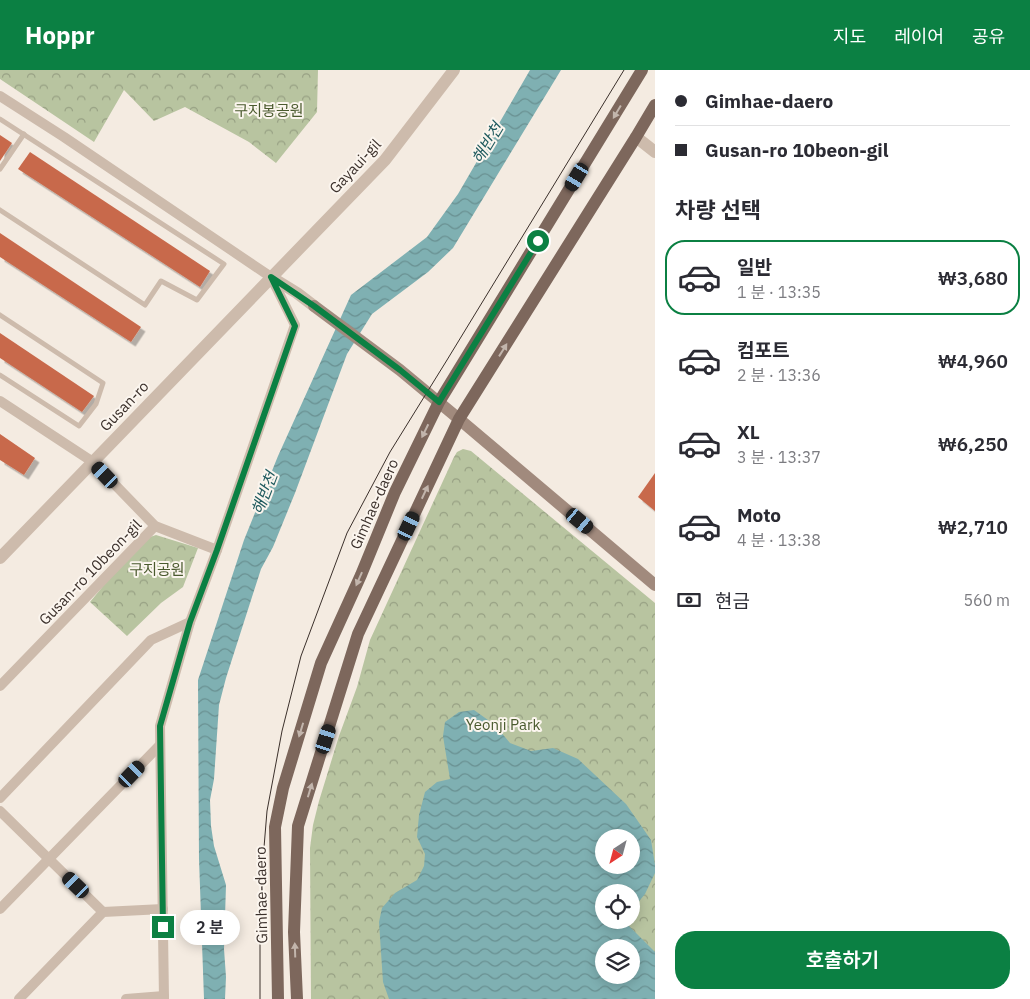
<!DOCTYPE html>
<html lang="ko">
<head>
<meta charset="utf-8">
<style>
	body { margin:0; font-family:"IBM Plex Sans","Noto Sans KR",sans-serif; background:#f7f7f7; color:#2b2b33; height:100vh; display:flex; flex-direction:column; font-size:19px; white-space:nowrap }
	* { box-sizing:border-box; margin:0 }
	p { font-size:16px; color:#7c7c81 }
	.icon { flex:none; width:28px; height:28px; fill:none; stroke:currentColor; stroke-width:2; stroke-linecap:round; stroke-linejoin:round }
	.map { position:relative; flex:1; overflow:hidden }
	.panel { display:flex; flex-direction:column; background:#fff; width:375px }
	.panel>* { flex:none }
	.banner { display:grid; align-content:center; height:110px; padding:0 20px; background:#fff }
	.needle { width:32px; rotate:216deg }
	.buttons { position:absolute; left:595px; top:759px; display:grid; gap:10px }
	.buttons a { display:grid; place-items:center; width:45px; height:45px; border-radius:50%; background:#fff; box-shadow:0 2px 12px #0003; font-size:25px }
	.end { position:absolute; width:22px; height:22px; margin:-11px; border:6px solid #0b8043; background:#fff; box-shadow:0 0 0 2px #fff }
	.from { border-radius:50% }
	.bubble { position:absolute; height:35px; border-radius:18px; background:#fff; box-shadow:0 2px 12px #0003; font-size:16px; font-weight:600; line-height:35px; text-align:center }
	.car { position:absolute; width:15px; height:30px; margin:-15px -8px; border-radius:6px; box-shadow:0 0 4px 1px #0007; background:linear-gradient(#222 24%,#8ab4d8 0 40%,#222 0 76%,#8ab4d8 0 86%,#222 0) }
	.banner b { display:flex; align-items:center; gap:18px; height:48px; font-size:19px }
	.banner b+b { border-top:1px solid #e1e1e2 }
	.banner i { width:12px; height:12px; background:#2b2b33 }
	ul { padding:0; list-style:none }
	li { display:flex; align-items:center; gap:15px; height:75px; margin:0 10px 8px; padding:0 10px; border:2px solid transparent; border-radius:20px }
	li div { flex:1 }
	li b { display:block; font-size:19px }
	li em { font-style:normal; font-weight:600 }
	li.on { border-color:#0b8043 }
	li>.icon { width:45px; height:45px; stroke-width:1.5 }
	h2 { padding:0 20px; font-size:22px; line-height:60px }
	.pay { display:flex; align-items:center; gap:12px; height:55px; padding:0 20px; font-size:19px }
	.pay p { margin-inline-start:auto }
	.cta { display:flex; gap:10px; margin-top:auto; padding:10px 20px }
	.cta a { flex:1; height:58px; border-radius:20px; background:#0b8043; color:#fff; font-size:20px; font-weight:600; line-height:58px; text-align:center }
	header { display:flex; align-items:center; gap:30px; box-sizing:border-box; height:70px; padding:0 25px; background:#0b8043; color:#fff }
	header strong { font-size:24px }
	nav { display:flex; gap:28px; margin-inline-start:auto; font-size:18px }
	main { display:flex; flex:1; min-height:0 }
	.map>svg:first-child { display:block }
	.park { fill:url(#park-crowns); fill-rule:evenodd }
	.water { fill:url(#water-waves); fill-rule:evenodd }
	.building { fill:#c8694b; filter:url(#shadow) }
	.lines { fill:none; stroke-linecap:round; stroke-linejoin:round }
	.service { stroke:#cdbbac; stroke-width:5 }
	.minor { stroke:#cdbbac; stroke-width:10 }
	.tertiary { stroke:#cdbbac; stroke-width:12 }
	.secondary { stroke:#a18a7d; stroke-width:12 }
	.primary { stroke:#7d675c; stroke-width:12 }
	.tram { stroke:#3b302b; stroke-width:1 }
	.oneway { fill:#c2b5ac }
	.route { stroke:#0b8043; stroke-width:6 }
	.labels { text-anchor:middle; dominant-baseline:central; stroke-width:4; stroke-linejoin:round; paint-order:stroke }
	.park-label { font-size:15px; fill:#4a5a2e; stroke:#fbf5ee }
	.street-label { font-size:15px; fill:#3b302b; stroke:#fbf5ee }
	.water-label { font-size:16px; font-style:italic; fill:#1f5a5e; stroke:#fbf5ee }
</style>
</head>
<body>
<header>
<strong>Hoppr</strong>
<nav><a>지도</a><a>레이어</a><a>공유</a></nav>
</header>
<main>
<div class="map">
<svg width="655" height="929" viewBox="0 0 655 929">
	<defs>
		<pattern id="park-crowns" width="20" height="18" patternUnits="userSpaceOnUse" patternTransform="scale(1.25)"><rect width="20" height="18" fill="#b8c4a0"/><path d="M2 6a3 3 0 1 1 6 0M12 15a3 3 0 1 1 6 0" fill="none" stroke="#97a083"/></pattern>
		<pattern id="water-waves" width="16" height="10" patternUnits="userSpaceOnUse" patternTransform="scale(1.25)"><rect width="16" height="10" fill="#7fb0b2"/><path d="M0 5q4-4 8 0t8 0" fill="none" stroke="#699091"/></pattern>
		<filter id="shadow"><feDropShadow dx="4.5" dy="4.5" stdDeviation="0" flood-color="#0004"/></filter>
	</defs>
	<rect width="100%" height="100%" fill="#f4ebe1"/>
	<!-- park -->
	<g class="park">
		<polygon points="0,0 318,0 317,42 276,93 249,72 185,37 154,51 124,20 94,72 0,9"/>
		<path d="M463,379L471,381L655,533V929H311L310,778L313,755L319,731L339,666L357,617L370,570L454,387L457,382ZM604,768H631V795H604ZM604,822H631V850H604ZM604,878H631V905H604Z"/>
		<polygon points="156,465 198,478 183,517 161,533 127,566 90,532 141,470"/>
	</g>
	<!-- water -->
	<g class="water">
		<polygon points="530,0 561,0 453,178 428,202 372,244 347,284 295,423 273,477 261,499 226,608 219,635 214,709 210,730 211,756 214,776 226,815 224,879 226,907 225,929 204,929 199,789 198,610 244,470 278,386 351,225 427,167 458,124"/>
		<path d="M474,640L495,655L510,673L531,681L553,678L578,689L626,734L651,770L655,795V803L645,824L631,841V822H604V850H628L627,854L655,882V929H389L383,912L379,852L382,838L395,823L417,810L424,796L425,784L417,767L419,745L425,722L437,712L450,709L443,666L445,652L459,642ZM604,768H631V795H604ZM604,878H631V905H604Z"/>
	</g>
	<!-- building -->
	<g class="building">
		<polygon points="0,65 12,73 0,91"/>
		<polygon points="30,82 210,201 200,217 18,99"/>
		<polygon points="0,163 141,257 131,272 0,187"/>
		<polygon points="0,263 94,326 82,342 0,288"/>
		<polygon points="0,364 35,388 24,405 0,390"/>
		<polygon points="655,403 655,441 638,427"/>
	</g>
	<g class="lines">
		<!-- service -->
		<g class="service">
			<polyline points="0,49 224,194 197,230 161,211 145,235 0,140"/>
			<polyline points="0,99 24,64"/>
			<polyline points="0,245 103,313 96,334 79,356 0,305"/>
		</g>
		<!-- minor -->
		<g class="minor">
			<polyline points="0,26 64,67 271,207 295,255 217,480 190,552 160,656 164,929"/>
			<polyline points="0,331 93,392 155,456 217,480"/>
			<polyline points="0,616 155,456"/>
			<polyline points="0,728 151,570 190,552"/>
			<polyline points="0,741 103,842"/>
			<polyline points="0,839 160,675"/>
			<polyline points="19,929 103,842 163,839"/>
			<polyline points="126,929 164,926"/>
		</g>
		<!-- tertiary -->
		<g class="tertiary">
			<polyline points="636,67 655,82"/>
			<polyline points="271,207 297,223 314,236"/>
			<polyline points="0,488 385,90 454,0"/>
		</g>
		<!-- secondary -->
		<polyline class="secondary" points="314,236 400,300 459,349 655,515"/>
		<!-- primary -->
		<g class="primary">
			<polyline points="278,929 275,757 283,718 321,593 361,505 395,422 439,332 642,0"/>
			<polyline points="297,929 294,862 298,756 358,564 459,349 636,67 655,35"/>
		</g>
		<!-- tram -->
		<polyline class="tram" points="260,929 260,826 267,741 282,661 301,586 347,463 390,382 447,290 624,0"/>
	</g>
	<!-- one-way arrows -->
	<defs><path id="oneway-solid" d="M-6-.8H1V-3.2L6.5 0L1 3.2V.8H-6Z" transform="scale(1.25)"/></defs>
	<g class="oneway">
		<use href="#oneway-solid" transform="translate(617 42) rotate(121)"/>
		<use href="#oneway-solid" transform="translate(503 280) rotate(-58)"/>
		<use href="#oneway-solid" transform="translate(425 361) rotate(116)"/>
		<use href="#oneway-solid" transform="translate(425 422) rotate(-65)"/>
		<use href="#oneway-solid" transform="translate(359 509) rotate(114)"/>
		<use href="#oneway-solid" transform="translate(301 660) rotate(107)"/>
		<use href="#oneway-solid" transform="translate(310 720) rotate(-73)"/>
		<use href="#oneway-solid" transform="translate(295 880) rotate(-92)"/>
	</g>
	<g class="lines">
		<!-- route -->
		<polyline class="route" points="163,857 160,656 190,552 217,480 295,256 271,207 314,236 400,300 439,332 538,171"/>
	</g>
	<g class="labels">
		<!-- park labels -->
		<g class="park-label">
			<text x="269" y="40">구지봉공원</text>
			<text x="157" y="499">구지공원</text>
			<text x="503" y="654">Yeonji Park</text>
		</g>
		<!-- street labels -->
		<g class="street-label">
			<text transform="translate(355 96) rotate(-47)">Gayaui-gil</text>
			<text transform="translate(124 336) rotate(-46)">Gusan-ro</text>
			<text transform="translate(374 434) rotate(-66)">Gimhae-daero</text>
			<text transform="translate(90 502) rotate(-46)">Gusan-ro 10beon-gil</text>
			<text transform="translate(261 825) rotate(-91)">Gimhae-daero</text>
		</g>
		<!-- water labels -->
		<g class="water-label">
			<text transform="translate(487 73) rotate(-59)">해반천</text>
			<text transform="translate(264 423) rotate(-69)">해반천</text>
		</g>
	</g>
</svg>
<div class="buttons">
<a><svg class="needle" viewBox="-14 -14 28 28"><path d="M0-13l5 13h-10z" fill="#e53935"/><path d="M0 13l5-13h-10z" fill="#7c7c81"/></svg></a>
<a><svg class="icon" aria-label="locate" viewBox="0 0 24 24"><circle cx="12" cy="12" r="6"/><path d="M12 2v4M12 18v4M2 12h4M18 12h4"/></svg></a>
<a><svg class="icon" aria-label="layers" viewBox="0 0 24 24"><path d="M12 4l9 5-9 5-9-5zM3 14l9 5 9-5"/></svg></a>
</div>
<i class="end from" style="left:538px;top:171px"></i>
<i class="end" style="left:163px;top:857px"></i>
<div class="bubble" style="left:180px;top:840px;width:60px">2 분</div>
<i class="car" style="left:577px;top:107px;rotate:211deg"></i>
<i class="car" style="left:105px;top:405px;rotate:316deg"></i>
<i class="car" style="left:580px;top:451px;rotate:130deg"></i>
<i class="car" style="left:409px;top:456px;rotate:25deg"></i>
<i class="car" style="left:326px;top:669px;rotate:18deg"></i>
<i class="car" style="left:132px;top:704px;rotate:44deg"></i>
<i class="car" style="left:76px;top:815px;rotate:314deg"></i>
</div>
<section class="panel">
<div class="banner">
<b><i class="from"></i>Gimhae-daero</b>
<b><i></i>Gusan-ro 10beon-gil</b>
</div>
<h2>차량 선택</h2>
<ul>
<li class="on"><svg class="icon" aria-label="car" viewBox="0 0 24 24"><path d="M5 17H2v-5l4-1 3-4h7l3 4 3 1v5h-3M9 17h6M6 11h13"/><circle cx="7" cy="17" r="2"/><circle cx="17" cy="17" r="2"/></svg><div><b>일반</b><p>1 분 · 13:35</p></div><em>₩3,680</em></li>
<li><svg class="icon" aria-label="car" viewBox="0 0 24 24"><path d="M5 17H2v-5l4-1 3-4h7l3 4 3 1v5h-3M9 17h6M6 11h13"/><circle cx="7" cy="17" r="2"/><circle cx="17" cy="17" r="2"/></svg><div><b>컴포트</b><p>2 분 · 13:36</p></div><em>₩4,960</em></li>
<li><svg class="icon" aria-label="car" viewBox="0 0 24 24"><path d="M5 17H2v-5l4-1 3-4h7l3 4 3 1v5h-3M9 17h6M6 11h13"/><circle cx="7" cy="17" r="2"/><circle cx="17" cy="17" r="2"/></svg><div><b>XL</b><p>3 분 · 13:37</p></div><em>₩6,250</em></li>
<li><svg class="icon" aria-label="car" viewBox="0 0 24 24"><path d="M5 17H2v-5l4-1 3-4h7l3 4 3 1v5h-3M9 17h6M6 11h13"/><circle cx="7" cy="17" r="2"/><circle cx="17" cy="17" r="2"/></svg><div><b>Moto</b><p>4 분 · 13:38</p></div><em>₩2,710</em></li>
</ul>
<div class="pay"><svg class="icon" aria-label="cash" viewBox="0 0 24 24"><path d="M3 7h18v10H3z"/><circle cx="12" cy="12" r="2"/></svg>현금<p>560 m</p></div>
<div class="cta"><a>호출하기</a></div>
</section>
</main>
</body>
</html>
